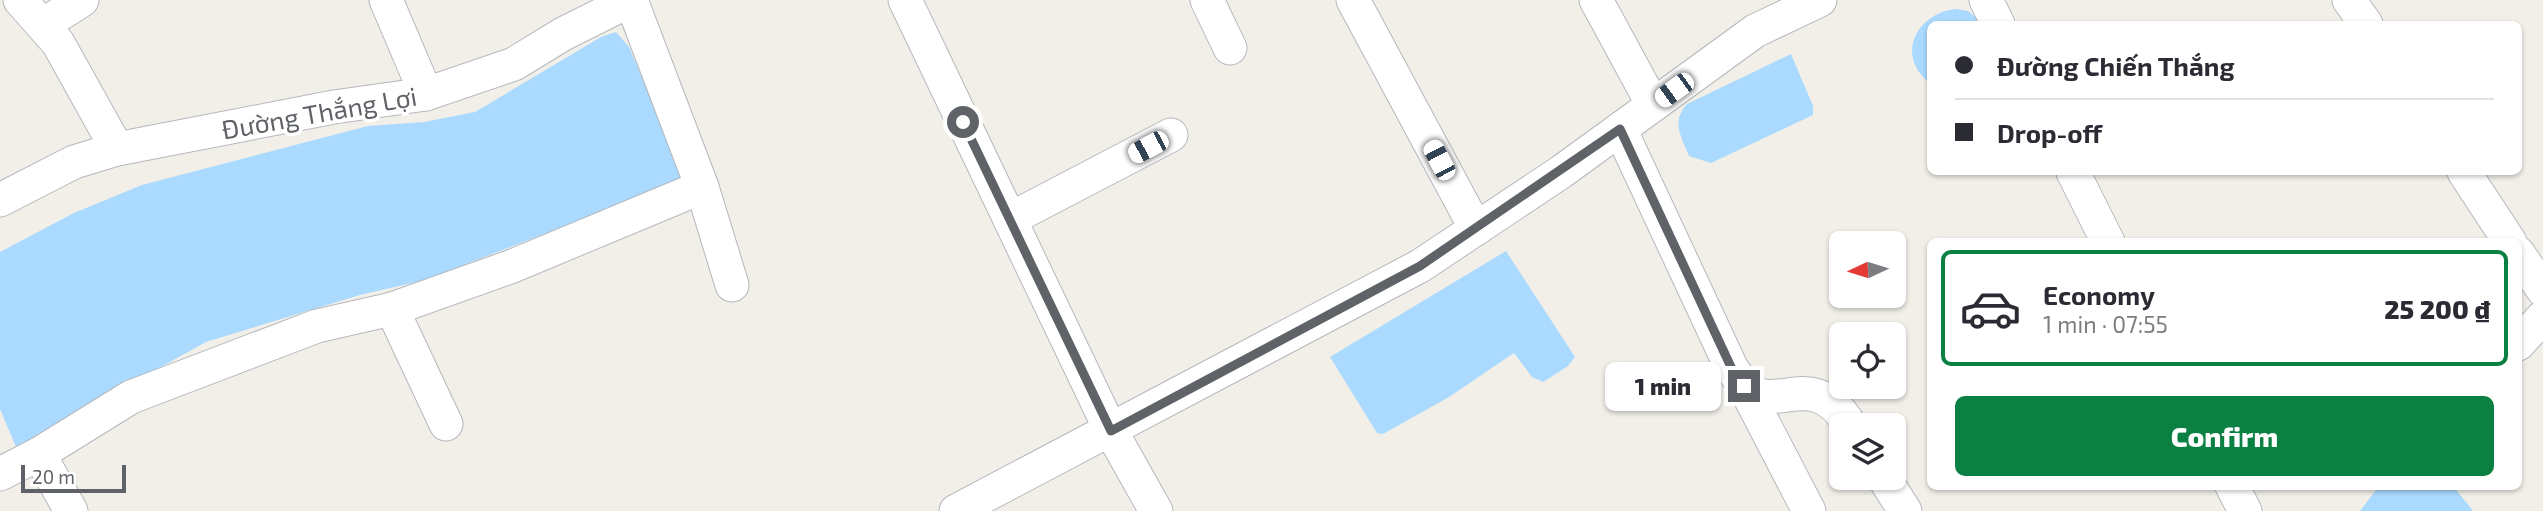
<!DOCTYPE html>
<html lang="en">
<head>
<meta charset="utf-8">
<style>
	body { margin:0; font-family:"Exo 2",sans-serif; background:#f7f7f7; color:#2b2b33; height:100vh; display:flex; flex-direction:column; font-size:26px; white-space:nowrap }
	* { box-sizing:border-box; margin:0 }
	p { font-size:23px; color:#7c7c81 }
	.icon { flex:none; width:38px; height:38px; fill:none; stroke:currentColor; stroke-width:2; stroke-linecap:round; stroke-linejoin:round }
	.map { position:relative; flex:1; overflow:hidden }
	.sheet { position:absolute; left:1927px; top:238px; width:595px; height:252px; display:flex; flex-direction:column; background:#fff; border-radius:10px; box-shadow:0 2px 5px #0004 }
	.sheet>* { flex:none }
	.banner { position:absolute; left:1927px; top:21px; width:595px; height:154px; border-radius:10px; box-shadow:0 2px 5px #0004; display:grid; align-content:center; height:154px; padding:0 28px; background:#fff }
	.needle { width:46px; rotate:266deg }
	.controls { position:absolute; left:1829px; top:231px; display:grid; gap:14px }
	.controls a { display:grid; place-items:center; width:77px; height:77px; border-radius:10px; background:#fff; box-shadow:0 2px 5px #0004; font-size:35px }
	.scale { position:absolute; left:21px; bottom:18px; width:105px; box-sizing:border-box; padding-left:7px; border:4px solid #5f6368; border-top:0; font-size:19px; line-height:24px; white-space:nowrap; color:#5f6368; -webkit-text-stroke:5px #fff; paint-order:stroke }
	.end { position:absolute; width:32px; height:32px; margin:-16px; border:9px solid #5f6368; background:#fff; box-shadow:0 0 0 4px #fff }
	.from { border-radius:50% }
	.bubble { position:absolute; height:49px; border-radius:10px; background:#fff; box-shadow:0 2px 5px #0004; font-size:23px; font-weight:800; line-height:49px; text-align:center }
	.car { position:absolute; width:21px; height:42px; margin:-21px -10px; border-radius:9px; box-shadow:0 0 5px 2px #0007; background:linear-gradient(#fff 24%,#345 0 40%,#fff 0 76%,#345 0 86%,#fff 0) }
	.banner b { display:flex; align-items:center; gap:24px; height:66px; font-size:26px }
	.banner b+b { border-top:2px solid #e1e1e2 }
	.banner i { width:18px; height:18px; background:#2b2b33 }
	ul { padding:12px 0 0; list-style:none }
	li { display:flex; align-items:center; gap:21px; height:116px; margin:0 14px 10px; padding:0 14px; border:4px solid transparent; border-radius:10px }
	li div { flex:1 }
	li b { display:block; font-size:26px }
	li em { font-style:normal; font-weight:800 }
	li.selected { border-color:#0b8043 }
	li>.icon { width:63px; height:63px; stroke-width:1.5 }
	.button { display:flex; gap:14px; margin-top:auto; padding:14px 28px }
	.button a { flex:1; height:80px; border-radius:10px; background:#0b8043; color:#fff; font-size:28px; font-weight:800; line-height:80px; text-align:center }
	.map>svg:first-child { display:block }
	.water { fill:#aadaff }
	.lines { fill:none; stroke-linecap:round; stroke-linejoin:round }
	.minor-casing { stroke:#b5b8bc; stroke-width:35 }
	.minor { stroke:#fff; stroke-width:33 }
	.route { stroke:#5f6368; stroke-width:9 }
	.labels { text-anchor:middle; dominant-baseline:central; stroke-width:7; stroke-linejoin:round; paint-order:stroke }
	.street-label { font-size:26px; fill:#5f6368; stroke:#fff }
</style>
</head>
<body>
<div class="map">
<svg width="2543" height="511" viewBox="0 0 2543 511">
	<rect width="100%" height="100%" fill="#f1efe8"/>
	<!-- water -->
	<g class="water">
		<path d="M1956,9L1968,11L1985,24H1930V83C1895,56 1916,13 1956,9Z"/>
		<polygon points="616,32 629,47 686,179 425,280 360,295 206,342 16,447 0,409 0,252 74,213 142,185 368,126 424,122 475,112 601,37"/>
		<path d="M1791,54L1813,106V115L1711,163L1689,156C1681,136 1671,122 1687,104Z"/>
		<polygon points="1506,251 1575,357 1568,366 1543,382 1532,377 1514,353 1449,397 1383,434 1377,433 1330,357"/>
		<polygon points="2379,486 2454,487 2473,511 2360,511"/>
	</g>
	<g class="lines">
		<defs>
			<g id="minor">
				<polyline points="20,0 58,43 117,149"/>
				<polyline points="386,0 426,94"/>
				<polyline points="631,0 702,187 732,285"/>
				<polyline points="905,0 1111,431 1156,511"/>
				<polyline points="1207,0 1230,48"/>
				<polyline points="1353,0 1476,229"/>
				<polyline points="1596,0 1653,105"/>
				<polyline points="1986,0 1998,24"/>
				<polyline points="2349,0 2366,24"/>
				<polyline points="43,25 82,0"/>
				<path d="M1620,129L1731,367C1735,373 1739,380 1744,385C1776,418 1811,363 1850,425"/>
				<polyline points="2073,172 2108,242"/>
				<polyline points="2464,172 2510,242"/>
				<polyline points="0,200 74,162 117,149 334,107 426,94 514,64 563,34 631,0"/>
				<polyline points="1010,219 1171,135"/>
				<polyline points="2518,253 2543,290"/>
				<polyline points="392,309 446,424"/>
				<polyline points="2518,344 2543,317"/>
				<polyline points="1744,386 1809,511"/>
				<polyline points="39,454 131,397 317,326 392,309 510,267 702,187"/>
				<polyline points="0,474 39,454 71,511"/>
				<polyline points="1884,478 1905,511"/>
				<polyline points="2232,486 2245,511"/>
				<polyline points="956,511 1420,266 1561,172 1755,31 1820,0"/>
			</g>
		</defs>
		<!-- minor casing -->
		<use href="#minor" class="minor-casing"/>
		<!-- minor -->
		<use href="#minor" class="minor"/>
	</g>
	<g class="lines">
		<!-- route -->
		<polyline class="route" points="963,122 1111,431 1420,266 1620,129 1731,367 1744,386"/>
	</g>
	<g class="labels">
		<!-- street labels -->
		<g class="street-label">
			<text transform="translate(319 112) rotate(-10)">Đường Thắng Lợi</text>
		</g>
	</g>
</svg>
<div class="controls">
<a><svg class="needle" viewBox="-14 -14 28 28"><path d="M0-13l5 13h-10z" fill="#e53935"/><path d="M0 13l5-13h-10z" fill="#7c7c81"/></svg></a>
<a><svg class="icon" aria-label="locate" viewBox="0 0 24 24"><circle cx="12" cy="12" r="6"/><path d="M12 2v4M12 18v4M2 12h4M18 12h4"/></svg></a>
<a><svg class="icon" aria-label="layers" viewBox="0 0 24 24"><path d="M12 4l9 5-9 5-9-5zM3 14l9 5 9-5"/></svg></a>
</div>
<div class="scale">20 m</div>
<i class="end from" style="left:963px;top:122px"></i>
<i class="end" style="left:1744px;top:386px"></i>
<div class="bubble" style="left:1605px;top:362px;width:116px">1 min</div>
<i class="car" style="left:1674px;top:90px;rotate:234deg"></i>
<i class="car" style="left:1148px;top:147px;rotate:242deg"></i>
<i class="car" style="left:1439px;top:160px;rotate:332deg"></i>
<div class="banner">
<b><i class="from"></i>Đường Chiến Thắng</b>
<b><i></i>Drop-off</b>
</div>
<section class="sheet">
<ul>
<li class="selected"><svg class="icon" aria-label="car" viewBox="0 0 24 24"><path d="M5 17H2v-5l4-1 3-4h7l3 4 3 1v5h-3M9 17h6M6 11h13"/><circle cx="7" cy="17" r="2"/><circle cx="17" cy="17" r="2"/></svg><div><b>Economy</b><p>1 min · 07:55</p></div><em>25 200 ₫</em></li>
</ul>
<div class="button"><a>Confirm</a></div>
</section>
</div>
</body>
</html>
